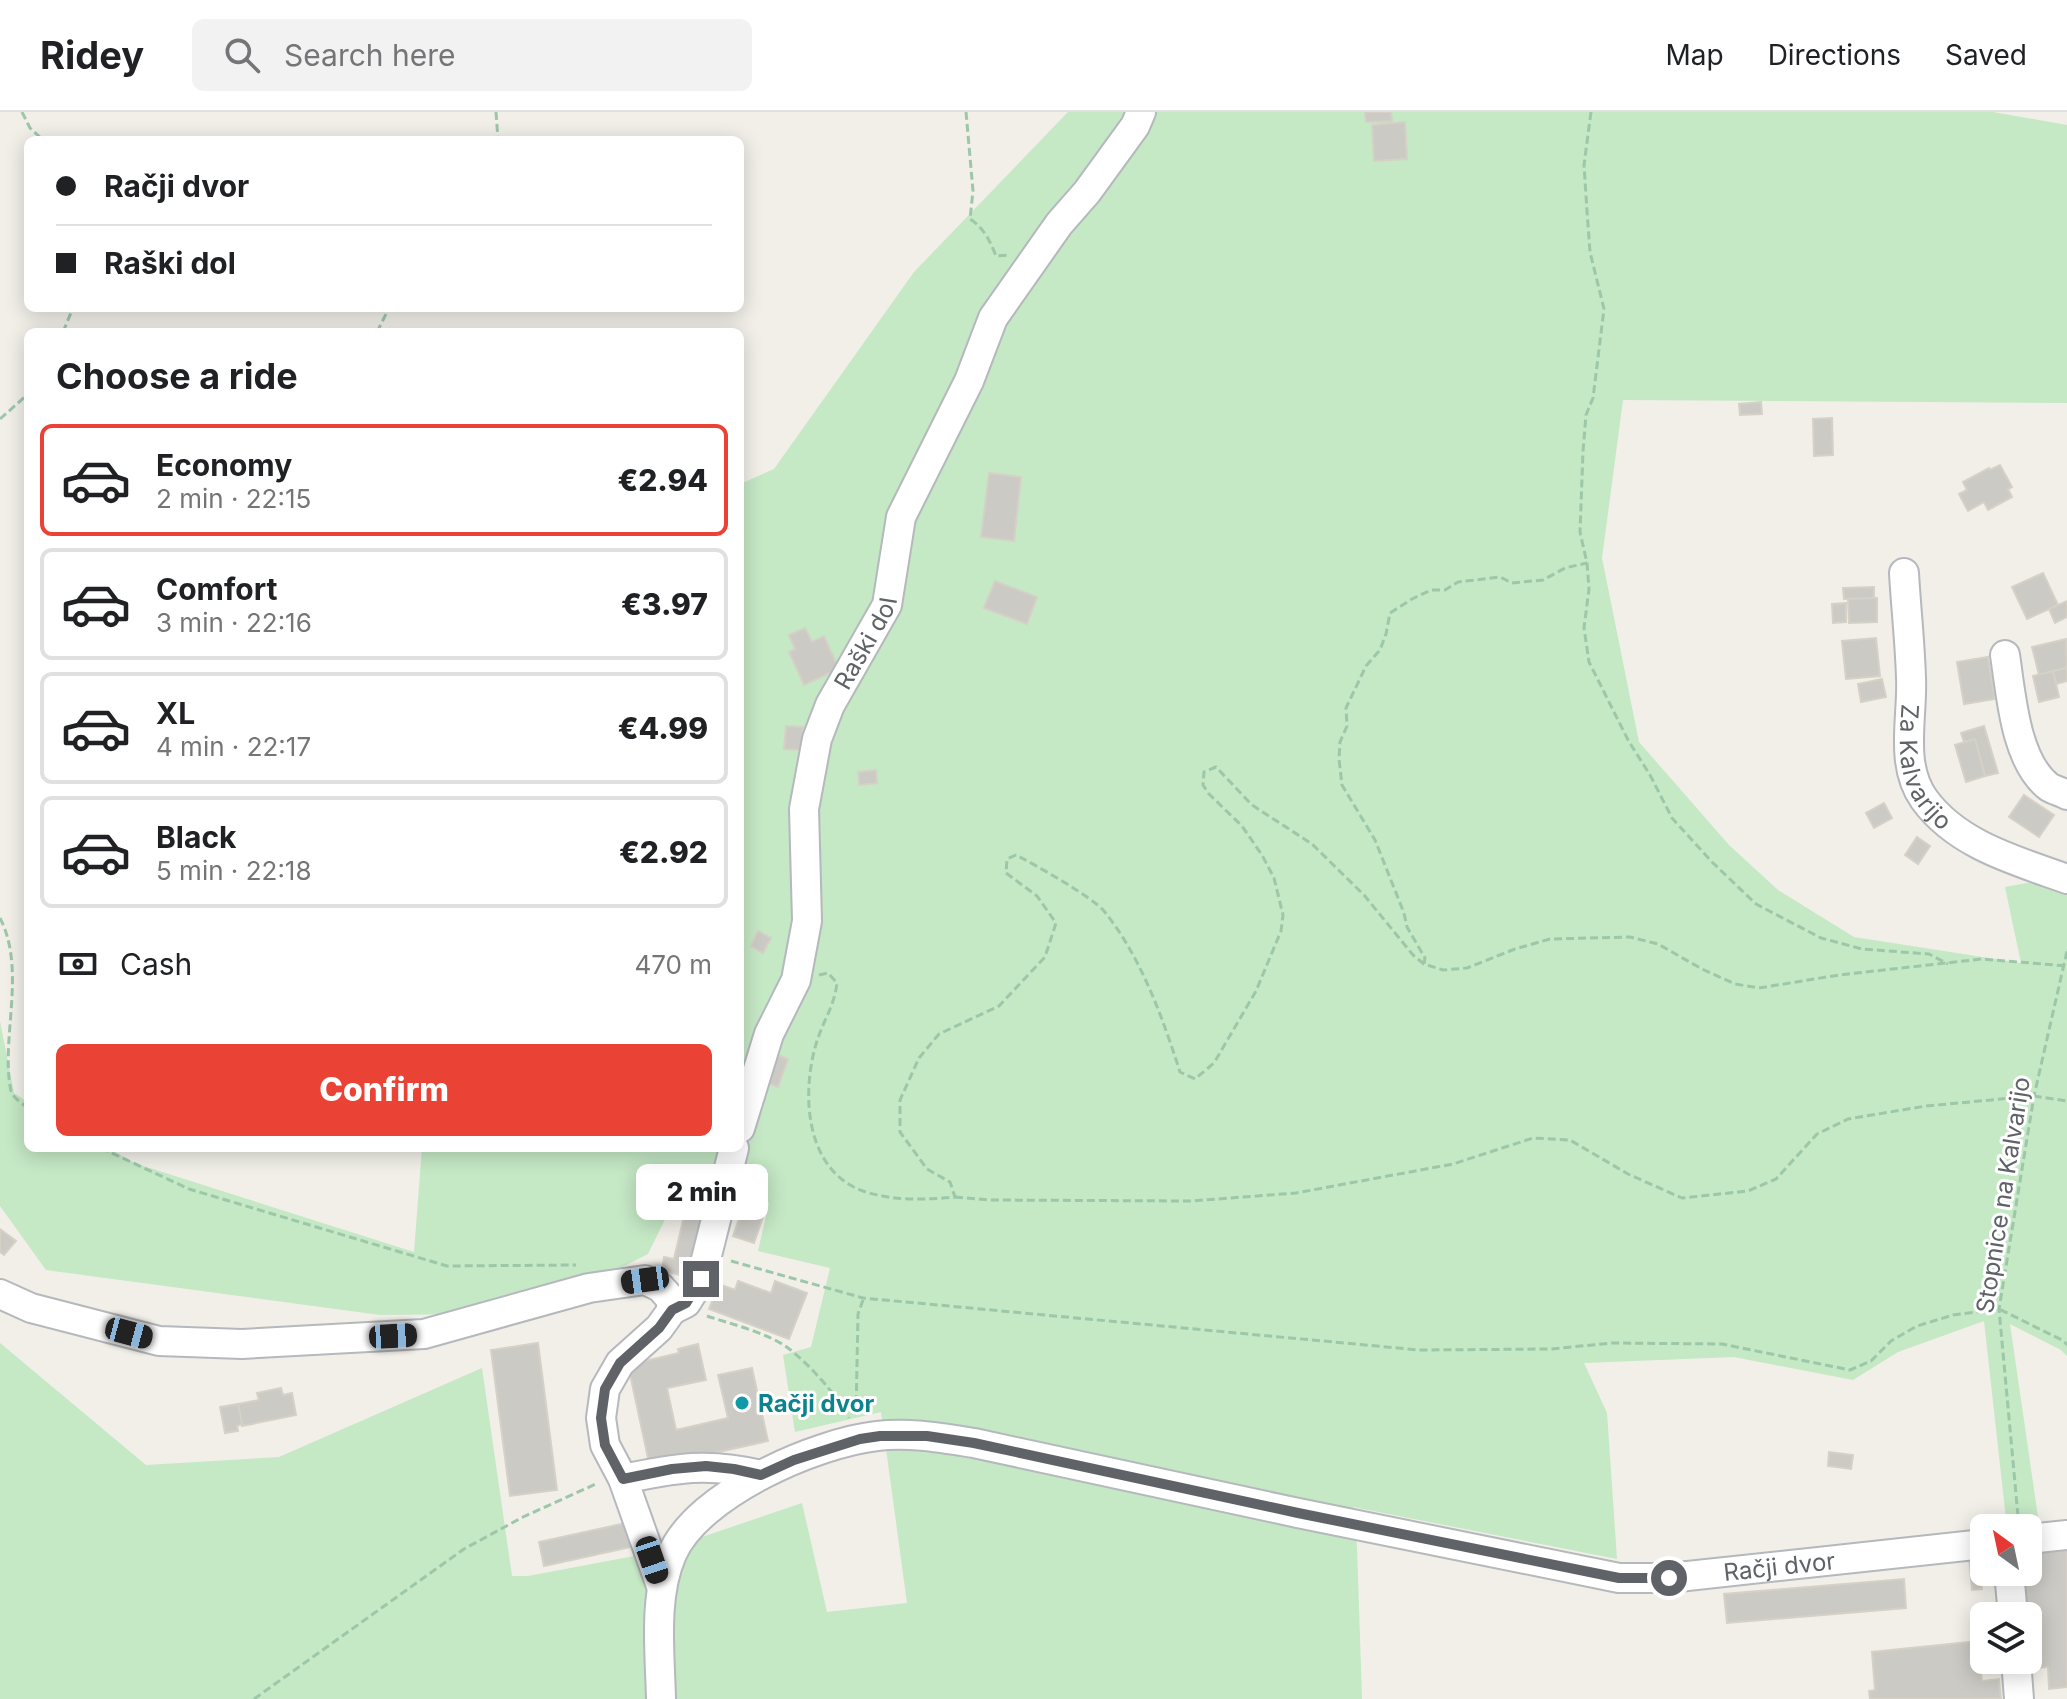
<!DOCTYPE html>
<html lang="en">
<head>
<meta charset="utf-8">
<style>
	body { margin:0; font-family:Inter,sans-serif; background:#f2f2f2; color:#202124; height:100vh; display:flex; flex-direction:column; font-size:30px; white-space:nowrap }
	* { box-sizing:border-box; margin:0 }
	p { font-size:26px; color:#757577 }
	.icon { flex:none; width:44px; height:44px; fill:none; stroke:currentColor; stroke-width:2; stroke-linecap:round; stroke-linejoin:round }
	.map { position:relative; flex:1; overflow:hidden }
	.sheet { position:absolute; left:24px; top:216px; width:720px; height:824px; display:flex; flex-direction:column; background:#fff; border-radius:12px; box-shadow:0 4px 20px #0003 }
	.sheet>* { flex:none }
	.hud { position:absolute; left:24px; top:24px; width:720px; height:176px; border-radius:12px; box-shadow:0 4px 20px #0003; display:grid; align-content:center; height:176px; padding:0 32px; background:#fff }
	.needle { width:52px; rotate:327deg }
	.controls { position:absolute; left:1970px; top:1402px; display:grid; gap:16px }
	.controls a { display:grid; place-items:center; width:72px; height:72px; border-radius:12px; background:#fff; box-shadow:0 4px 20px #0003; font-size:40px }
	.end { position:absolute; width:36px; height:36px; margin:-18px; border:10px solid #5f6368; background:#fff; box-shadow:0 0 0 4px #fff }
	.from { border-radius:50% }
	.bubble { position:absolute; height:56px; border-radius:12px; background:#fff; box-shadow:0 4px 20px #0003; font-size:26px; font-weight:800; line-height:56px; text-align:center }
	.car { position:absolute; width:24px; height:48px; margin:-24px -12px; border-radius:10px; box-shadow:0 0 6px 2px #0007; background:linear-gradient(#222 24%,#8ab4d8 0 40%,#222 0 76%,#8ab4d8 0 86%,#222 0) }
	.hud b { display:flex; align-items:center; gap:28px; height:76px; font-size:30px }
	.hud b+b { border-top:2px solid #e0e0e0 }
	.hud i { width:20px; height:20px; background:#202124 }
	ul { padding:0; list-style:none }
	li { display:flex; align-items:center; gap:24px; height:112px; margin:0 16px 12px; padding:0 16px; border:4px solid #e0e0e0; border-radius:12px }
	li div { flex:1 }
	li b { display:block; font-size:30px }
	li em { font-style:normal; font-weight:800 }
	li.selected { border-color:#ea4335 }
	li>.icon { width:72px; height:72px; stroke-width:1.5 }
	h2 { padding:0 32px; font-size:36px; line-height:96px }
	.pay { display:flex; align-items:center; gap:20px; height:88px; padding:0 32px; font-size:30px }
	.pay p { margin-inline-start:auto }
	.cta { display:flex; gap:16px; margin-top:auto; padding:16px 32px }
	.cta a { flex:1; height:92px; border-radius:12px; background:#ea4335; color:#fff; font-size:32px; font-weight:800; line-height:92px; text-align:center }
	header { display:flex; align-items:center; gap:48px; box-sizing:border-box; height:112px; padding:0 40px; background:#fff; border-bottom:2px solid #e0e0e0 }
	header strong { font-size:38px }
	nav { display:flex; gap:44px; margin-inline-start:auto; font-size:28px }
	.search { width:560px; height:72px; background:#f2f2f2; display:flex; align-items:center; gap:20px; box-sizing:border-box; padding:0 28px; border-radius:12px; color:#757577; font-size:30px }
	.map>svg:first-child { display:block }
	.green { fill:#c5e8c5 }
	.building { fill:#cccac5; stroke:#d6d1c6; stroke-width:2 }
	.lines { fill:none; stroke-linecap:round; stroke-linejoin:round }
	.minor-casing { stroke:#b5b8bc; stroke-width:32 }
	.path { stroke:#9cc7a9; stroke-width:3; stroke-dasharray:8 4; stroke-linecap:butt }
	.minor { stroke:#fff; stroke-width:28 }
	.route { stroke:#5f6368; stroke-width:10 }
	.culture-dot { fill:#0f9aa8; stroke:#fff; stroke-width:3 }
	.labels { text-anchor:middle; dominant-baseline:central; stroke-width:6; stroke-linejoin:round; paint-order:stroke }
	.street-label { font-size:24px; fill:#5f6368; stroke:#fff }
	.culture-label { font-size:24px; font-weight:bold; fill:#0d838f; stroke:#fff; text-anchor:start }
</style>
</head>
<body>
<header>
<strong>Ridey</strong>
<div class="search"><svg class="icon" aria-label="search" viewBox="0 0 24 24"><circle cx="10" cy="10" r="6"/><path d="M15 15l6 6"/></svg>Search here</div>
<nav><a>Map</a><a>Directions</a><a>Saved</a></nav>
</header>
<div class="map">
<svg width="2067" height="1587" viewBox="0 0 2067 1587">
	<rect width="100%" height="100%" fill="#f1efe8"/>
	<!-- green -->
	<polygon class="green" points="1068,0 1993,0 2067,13 2067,291 1623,288 1602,446 1639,630 1729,733 1778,778 1854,825 2021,851 2005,775 2067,764 2067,1244 2061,1238 2010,1212 2039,1412 2007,1416 1984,1209 1898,1240 1853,1268 1734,1245 1584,1251 1607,1301 1617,1447 1353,1395 1357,1435 1362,1587 0,1587 0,1231 146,1353 279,1345 482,1256 512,1464 528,1464 661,1439 802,1391 827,1500 907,1491 881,1300 795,1320 783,1243 811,1235 830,1156 758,1139 769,1091 682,1073 648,1142 579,1177 474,1202 380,1203 46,1158 0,1094 0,909 14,981 28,990 28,1036 109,1036 134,1051 414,1140 422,1036 740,1036 740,372 774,357 914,160"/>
	<!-- building -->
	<g class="building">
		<polygon points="1365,0 1391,0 1392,9 1366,10"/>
		<polygon points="1405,10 1407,47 1374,49 1372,13"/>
		<polygon points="1761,290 1762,302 1740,303 1739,292"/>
		<polygon points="1832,306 1833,343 1814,344 1813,307"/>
		<polygon points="2000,353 2012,375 2008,377 2012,385 1988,398 1984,390 1968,399 1959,382 1967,378 1963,370 1989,356 1990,358"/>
		<polygon points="989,361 1021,365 1014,429 981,425"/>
		<polygon points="2043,461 2058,493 2027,507 2012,475"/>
		<polygon points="995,469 1037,485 1027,512 984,496"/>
		<polygon points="1874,475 1874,486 1844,487 1843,476"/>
		<polygon points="1874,486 1877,486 1877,510 1849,511 1848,487"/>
		<polygon points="2067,489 2067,505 2055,511 2049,497"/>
		<polygon points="1846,491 1846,510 1833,511 1832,492"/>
		<polygon points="805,516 812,530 824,524 839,557 804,573 789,540 795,537 789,523"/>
		<polygon points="1876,526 1880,564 1846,567 1842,529"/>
		<polygon points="2066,527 2067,556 2039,563 2032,535"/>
		<polygon points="1988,545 1995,587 1964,592 1957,550"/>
		<polygon points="2067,556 2067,569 2056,572 2053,559"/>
		<polygon points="2053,559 2059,585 2039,590 2033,564"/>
		<polygon points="1882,567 1886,585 1861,590 1858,572"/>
		<polygon points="786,614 803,615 801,638 784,637"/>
		<polygon points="1984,614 1998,661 1985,664 1975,627 1964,630 1961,621"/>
		<polygon points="1975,627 1985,664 1966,670 1955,633"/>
		<polygon points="876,658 877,671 859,673 858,660"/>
		<polygon points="2024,683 2054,703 2039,725 2009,705"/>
		<polygon points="1884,691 1892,706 1874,716 1866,701"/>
		<polygon points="1917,725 1930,734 1918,752 1905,743"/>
		<polygon points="758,819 771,826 763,841 751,834"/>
		<polygon points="773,941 788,947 778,975 762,969"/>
		<polygon points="744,1092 765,1099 754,1131 733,1124"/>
		<polygon points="685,1100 708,1105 694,1167 662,1158 664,1145 674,1147"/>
		<polygon points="0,1117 16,1129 4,1143 0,1140"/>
		<polygon points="738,1169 771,1181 775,1169 807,1181 789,1227 709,1197 719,1172 735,1178"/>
		<polygon points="538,1231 557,1378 510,1384 491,1238"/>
		<polygon points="698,1232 706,1268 667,1276 676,1318 728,1306 718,1263 752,1256 768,1329 650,1355 628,1253 679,1241 678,1237"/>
		<polygon points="281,1276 283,1283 292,1281 296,1303 242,1314 238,1292 259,1288 257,1281"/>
		<polygon points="238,1292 242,1312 237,1314 238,1319 225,1321 220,1295"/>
		<polygon points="1829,1340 1853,1343 1851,1357 1828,1354"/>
		<polygon points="626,1411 631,1435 544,1454 539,1430"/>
		<polygon points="2067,1427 2067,1575 2049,1577 2048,1555 2022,1557 2028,1548 2028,1504 2023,1504 2020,1460 2028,1460 2028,1430"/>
		<polygon points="1979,1442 1982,1477 1972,1478 1969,1443"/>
		<polygon points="1904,1467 1906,1496 1727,1511 1724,1482"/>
		<polygon points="1978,1529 1982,1569 1999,1567 2001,1587 1870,1587 1869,1579 1875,1578 1872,1540"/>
	</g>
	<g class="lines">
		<defs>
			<g id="minor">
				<path id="s1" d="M1904,461C1906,496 1910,531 1911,566C1913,604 1899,652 1924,687C1957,733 2017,749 2067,767"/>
				<path d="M2005,543C2011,582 2015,649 2049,675C2054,678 2062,680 2067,683"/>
				<path id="s2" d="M740,1016L769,922L796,868L807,809L804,697L817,627L830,593L887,493L901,405L969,269L993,206L1059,112L1087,80L1135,14L1141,0"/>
				<polyline points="0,1182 31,1196 159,1229 242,1232 424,1222 589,1176 645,1168 660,1175 670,1186 672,1198 659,1216 620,1251 605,1277 601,1306 605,1333 623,1367 661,1474"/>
				<polyline points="672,1198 686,1191 701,1167 734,1036"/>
				<path d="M623,1367C676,1356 708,1350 761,1363"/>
				<polyline points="2028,1427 2067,1423"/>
				<polyline points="2009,1460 2013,1504"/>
				<polyline points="2016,1548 2019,1587"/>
				<path id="s3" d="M661,1587C660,1541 653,1485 672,1442C698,1382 815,1331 877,1324C909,1320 942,1326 974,1331L1298,1401L1619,1466H1669L1984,1432"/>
			</g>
		</defs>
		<!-- minor casing -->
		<use href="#minor" class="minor-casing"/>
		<!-- path -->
		<g class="path">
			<polyline points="22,0 30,16 43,28"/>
			<polyline points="496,0 498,28"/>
			<path d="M966,0L973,79L970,107C984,116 990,129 996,144L1010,143"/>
			<polyline points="1591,0 1584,53 1587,99 1590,140 1604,197 1593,286 1586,303 1583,339 1580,420 1587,451 1589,477 1584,516 1589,550 1628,628 1650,663 1672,706 1712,750 1756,792 1821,826 1862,837 1929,842 1948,852"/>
			<polyline points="63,220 73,196"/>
			<polyline points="377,220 389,196"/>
			<polyline points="0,307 28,282"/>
			<path d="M0,806C27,859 0,927 11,979C13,986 22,991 28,996"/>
			<polyline points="1424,852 1425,846 1407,815 1404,801 1375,728 1342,673 1339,647 1340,630 1347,614 1346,596 1366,554 1380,538 1386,522 1390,501 1412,487 1431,478 1445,478 1458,470 1500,465 1512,471 1543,468 1565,456 1587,451"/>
			<path d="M819,863L828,861L837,871C834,895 824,907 817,929C801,979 804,1058 863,1079C892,1089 926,1088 955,1085L950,1070L927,1057L900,1020V988L919,946L939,922L999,894L1045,845L1056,811L1037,784L1006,761L1007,747L1016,743C1034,752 1092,785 1104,799C1141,845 1162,904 1180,960L1195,967L1214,951L1256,879L1281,819L1283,803L1274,766L1262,743L1242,714L1209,682L1203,673L1204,660L1216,655L1252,693L1312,732L1364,783L1413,843L1424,852L1443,858L1467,856L1515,837L1550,827L1630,825L1658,832L1702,857L1735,872L1759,876L1839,863L1982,847L2067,854"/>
			<polyline points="101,1036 189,1077 447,1154 576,1153"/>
			<polyline points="955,1085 990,1088 1191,1089 1296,1081 1453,1052 1533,1026 1570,1028 1628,1062 1682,1086 1748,1079 1776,1067 1817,1022 1848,1007 1926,994 2034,984 2067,989"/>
			<polyline points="731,1149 863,1186 1419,1238 1551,1237 1612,1231 1722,1232 1850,1258 1871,1249 1891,1229 1917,1214 1953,1203 1999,1197 2064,1229 2067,1233"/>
			<path d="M707,1204C731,1212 768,1221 788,1236C808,1251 837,1283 849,1306"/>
			<polyline points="856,1303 858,1202 863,1188"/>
			<polyline points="2018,1404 1999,1197 2034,984 2067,839"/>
			<polyline points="254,1587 464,1437 523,1405 598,1371"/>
		</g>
		<!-- minor -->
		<use href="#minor" class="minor"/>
	</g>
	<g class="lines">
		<!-- route -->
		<polyline class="route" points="701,1167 686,1191 672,1198 659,1216 620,1251 605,1277 601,1306 605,1333 623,1367 672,1357 706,1354 734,1357 761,1363 794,1348 860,1327 880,1324 927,1324 974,1331 1298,1401 1619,1466 1669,1466"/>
	</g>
	<!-- markers -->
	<circle class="culture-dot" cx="742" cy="1291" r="8"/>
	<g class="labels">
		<!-- street labels -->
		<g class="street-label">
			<text stroke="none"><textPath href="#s2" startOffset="510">Raški dol</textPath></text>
			<text stroke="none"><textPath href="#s1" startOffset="198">Za Kalvarijo</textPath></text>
			<text transform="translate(2003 1083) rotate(-81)">Stopnice na Kalvarijo</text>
			<text stroke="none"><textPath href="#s3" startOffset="1308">Račji dvor</textPath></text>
		</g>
		<!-- culture labels -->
		<g class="culture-label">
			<text x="758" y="1291">Račji dvor</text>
		</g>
	</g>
</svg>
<div class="controls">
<a><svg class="needle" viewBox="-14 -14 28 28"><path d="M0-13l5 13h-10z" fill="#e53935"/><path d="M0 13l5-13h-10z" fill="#757577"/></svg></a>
<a><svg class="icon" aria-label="layers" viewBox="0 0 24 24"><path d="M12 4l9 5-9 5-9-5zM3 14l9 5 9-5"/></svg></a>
</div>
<i class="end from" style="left:1669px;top:1466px"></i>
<i class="end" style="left:701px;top:1167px"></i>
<div class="bubble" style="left:636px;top:1052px;width:132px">2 min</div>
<i class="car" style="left:645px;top:1168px;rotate:262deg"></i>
<i class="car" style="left:129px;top:1221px;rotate:105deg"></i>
<i class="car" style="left:393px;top:1224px;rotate:87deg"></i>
<i class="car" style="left:652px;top:1448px;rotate:161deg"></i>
<div class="hud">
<b><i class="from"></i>Račji dvor</b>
<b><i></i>Raški dol</b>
</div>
<section class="sheet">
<h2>Choose a ride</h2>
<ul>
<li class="selected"><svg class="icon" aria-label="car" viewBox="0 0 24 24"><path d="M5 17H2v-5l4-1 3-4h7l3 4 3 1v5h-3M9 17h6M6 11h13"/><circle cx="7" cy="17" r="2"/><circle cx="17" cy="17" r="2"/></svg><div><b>Economy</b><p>2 min · 22:15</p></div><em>€2.94</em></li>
<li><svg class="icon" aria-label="car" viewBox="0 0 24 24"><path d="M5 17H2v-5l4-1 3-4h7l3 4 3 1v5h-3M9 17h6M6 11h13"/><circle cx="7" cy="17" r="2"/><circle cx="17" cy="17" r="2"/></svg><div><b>Comfort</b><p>3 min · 22:16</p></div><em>€3.97</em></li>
<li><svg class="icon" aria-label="car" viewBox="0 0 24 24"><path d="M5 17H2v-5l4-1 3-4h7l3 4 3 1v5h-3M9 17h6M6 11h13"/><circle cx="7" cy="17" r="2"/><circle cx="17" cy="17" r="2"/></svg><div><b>XL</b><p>4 min · 22:17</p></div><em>€4.99</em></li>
<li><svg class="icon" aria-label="car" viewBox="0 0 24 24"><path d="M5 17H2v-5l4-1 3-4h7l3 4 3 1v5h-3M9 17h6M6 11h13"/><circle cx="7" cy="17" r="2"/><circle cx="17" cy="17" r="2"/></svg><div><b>Black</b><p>5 min · 22:18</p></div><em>€2.92</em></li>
</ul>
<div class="pay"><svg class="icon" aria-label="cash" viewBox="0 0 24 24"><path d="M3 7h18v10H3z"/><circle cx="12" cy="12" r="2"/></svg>Cash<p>470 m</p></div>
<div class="cta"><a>Confirm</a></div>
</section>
</div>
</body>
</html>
